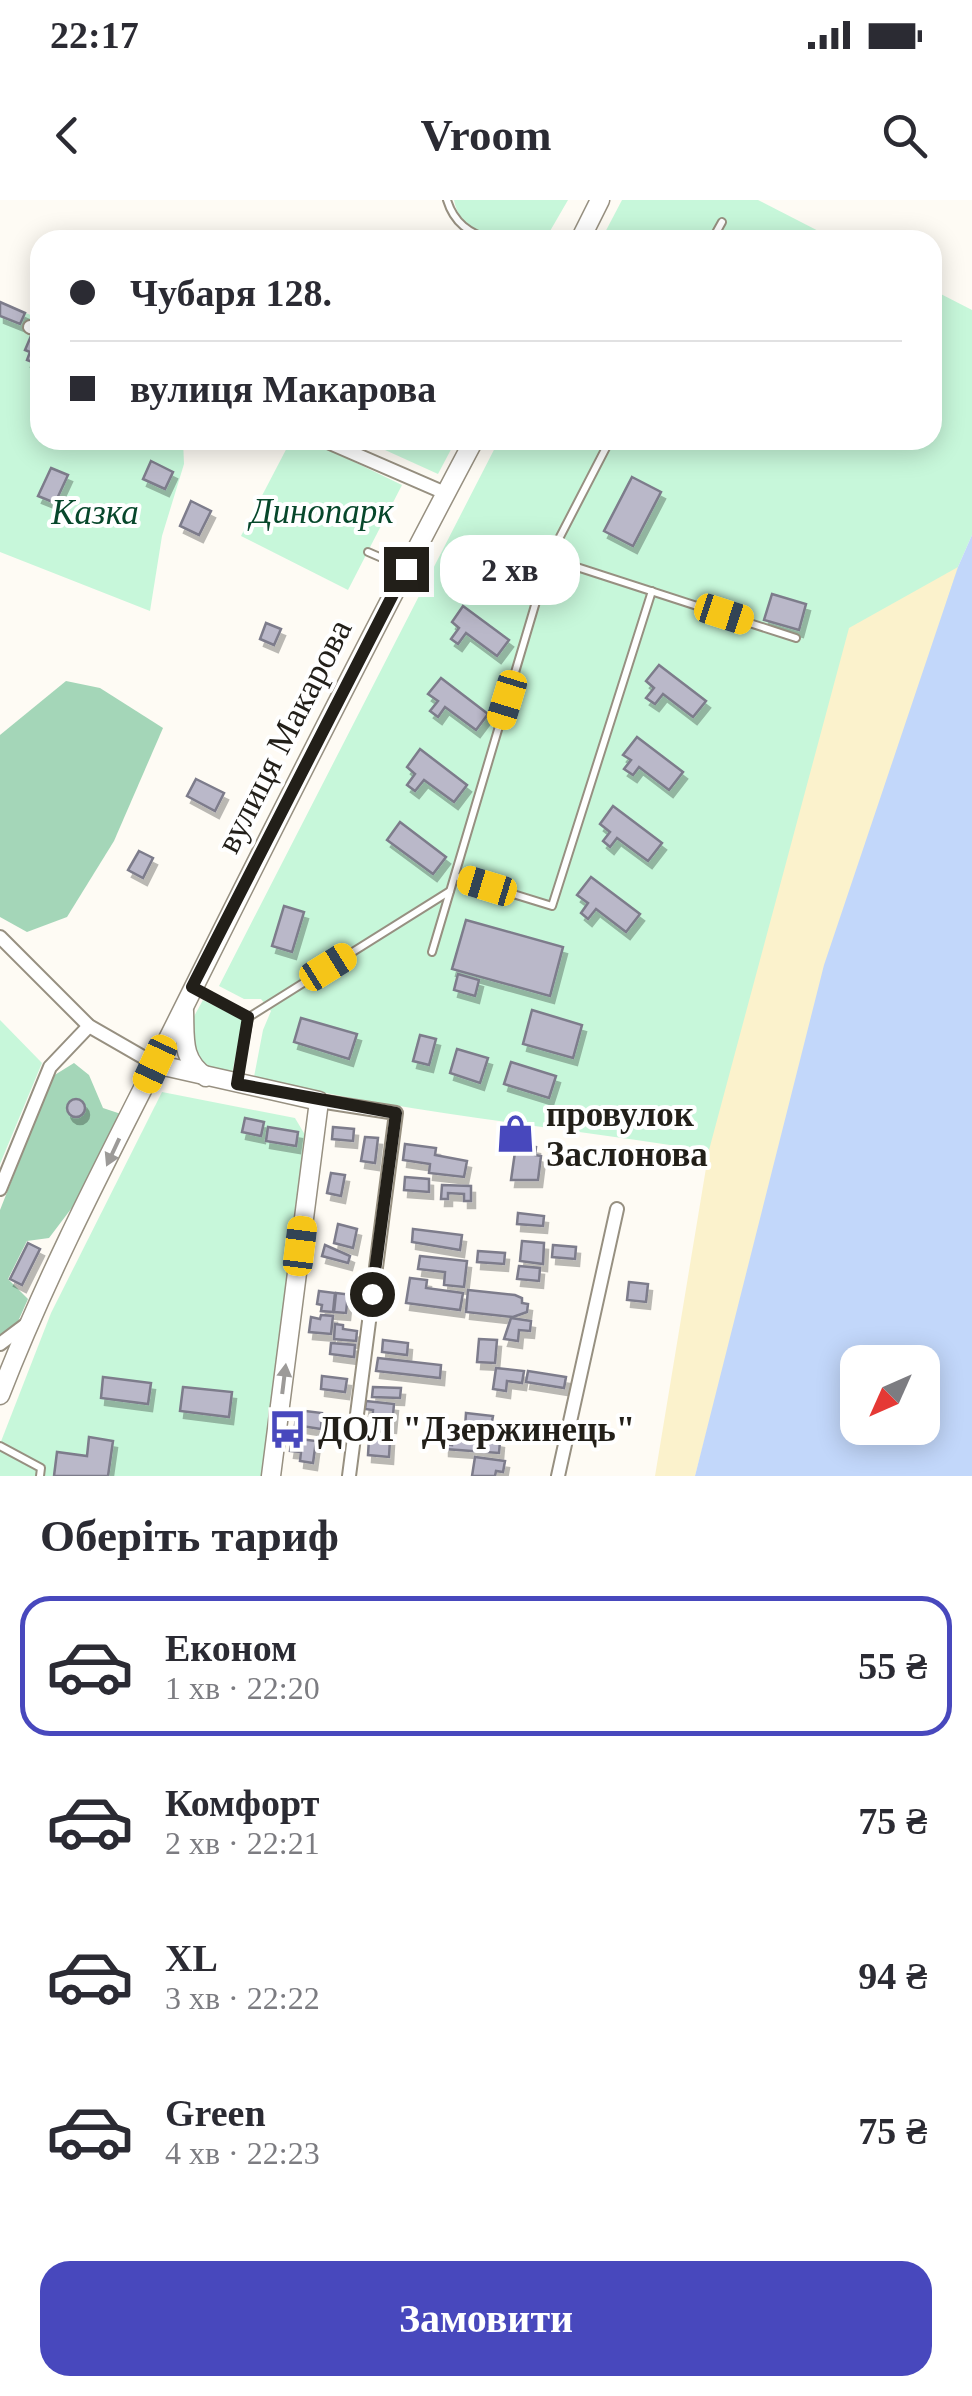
<!DOCTYPE html>
<html lang="uk">
<head>
<meta charset="utf-8">
<style>
	body { margin:0; font-family:Georgia,serif; background:#f7f7f7; color:#2b2b33; height:100vh; display:flex; flex-direction:column; font-size:38px; white-space:nowrap }
	* { box-sizing:border-box; margin:0 }
	p { font-size:32px; color:#7c7c81 }
	.icon { flex:none; width:55px; height:55px; fill:none; stroke:currentColor; stroke-width:2; stroke-linecap:round; stroke-linejoin:round }
	.map { position:relative; height:1276px; overflow:hidden }
	.drawer { display:flex; flex-direction:column; background:#fff; flex:1 }
	.drawer>* { flex:none }
	.guide { position:absolute; left:30px; top:30px; width:912px; height:220px; border-radius:30px; box-shadow:0 5px 25px #0003; display:grid; align-content:center; height:220px; padding:0 40px; background:#fff }
	.needle { width:65px; rotate:225deg }
	.tools { position:absolute; left:840px; top:1145px; display:grid; gap:20px }
	.tools a { display:grid; place-items:center; width:100px; height:100px; border-radius:20px; background:#fff; box-shadow:0 5px 25px #0003; font-size:50px }
	.end { position:absolute; width:45px; height:45px; margin:-22px; border:12px solid #221f19; background:#fff; box-shadow:0 0 0 5px #fff }
	.from { border-radius:50% }
	.bubble { position:absolute; height:70px; border-radius:30px; background:#fff; box-shadow:0 5px 25px #0003; font-size:32px; font-weight:700; line-height:70px; text-align:center }
	.car { position:absolute; width:30px; height:60px; margin:-30px -15px; border-radius:12px; box-shadow:0 0 8px 2px #0007; background:linear-gradient(#f5c518 24%,#345 0 40%,#f5c518 0 76%,#345 0 86%,#f5c518 0) }
	.guide b { display:flex; align-items:center; gap:35px; height:95px; font-size:38px }
	.guide b+b { border-top:2px solid #e1e1e2 }
	.guide i { width:25px; height:25px; background:#2b2b33 }
	ul { padding:0; list-style:none }
	li { display:flex; align-items:center; gap:30px; height:140px; margin:0 20px 15px; padding:0 20px; border:5px solid transparent; border-radius:30px }
	li div { flex:1 }
	li b { display:block; font-size:38px }
	li em { font-style:normal; font-weight:700 }
	li.active { border-color:#4848bd }
	li>.icon { width:90px; height:90px; stroke-width:1.5 }
	h2 { padding:0 40px; font-size:45px; line-height:120px }
	.action { display:flex; gap:20px; margin-top:auto; padding:20px 40px }
	.action a { flex:1; height:115px; border-radius:30px; background:#4848bd; color:#fff; font-size:40px; font-weight:700; line-height:115px; text-align:center }
	.status { display:flex; justify-content:space-between; align-items:center; height:70px; padding:0 50px; background:#fff; direction:ltr }
	.status svg { height:28px; fill:currentColor }
	header { display:flex; justify-content:space-between; align-items:center; height:130px; padding:0 40px; background:#fff; font-size:45px; font-weight:700 }
	.map>svg:first-child { display:block }
	.green { fill:#c7f7da }
	.forest { fill:#a4d6b8 }
	.sand { fill:#fbf2cc }
	.water { fill:#c2d7fa; fill-rule:evenodd }
	.building { fill:#bab8c9; stroke:#7d7c8b; stroke-width:2.5; filter:url(#shadow) }
	.lines { fill:none; stroke-linecap:round; stroke-linejoin:round }
	.lane-casing { stroke:#979081; stroke-width:10 }
	.street-casing { stroke:#979081; stroke-width:16 }
	.secondary-casing { stroke:#979081; stroke-width:21 }
	.lane { stroke:#fff; stroke-width:6 }
	.street { stroke:#fff; stroke-width:12 }
	.secondary { stroke:#fff; stroke-width:18 }
	.oneway { fill:#9c9a98 }
	.route { stroke:#221f19; stroke-width:12 }
	.labels { text-anchor:middle; dominant-baseline:central; stroke-width:8; stroke-linejoin:round; paint-order:stroke }
	.park-label { font-size:35px; font-style:italic; fill:#07472b; stroke:#fff }
	.street-label { font-size:35px; fill:#221f19; stroke:#fff }
	.poi-label { font-size:35px; font-weight:bold; fill:#221f19; stroke:#fff; text-anchor:start }
</style>
</head>
<body>
<div class="status"><b>22:17</b><svg viewBox="0 0 49 12"><path d="M0 12V9h3v3zM5 12V6h3v6zM10 12V3h3v9zM15 12V0h3v12zM26 1h20v11H26zM47 4h2v5h-2z"/></svg></div>
<header><svg class="icon" aria-label="back" viewBox="0 0 24 24"><path d="M15 5l-7 7 7 7"/></svg>Vroom<svg class="icon" aria-label="search" viewBox="0 0 24 24"><circle cx="10" cy="10" r="6"/><path d="M15 15l6 6"/></svg></header>
<div class="map">
<svg width="972" height="1276" viewBox="0 0 972 1276">
	<defs>
		<filter id="shadow"><feDropShadow dx="4" dy="7" stdDeviation="0" flood-color="#0004"/></filter>
	</defs>
	<rect width="100%" height="100%" fill="#fefbf4"/>
	<!-- green -->
	<g class="green">
		<path d="M454,0H568L546,38C514,39 461,41 454,0Z"/>
		<polygon points="622,0 758,0 836,40 601,40"/>
		<path d="M933,90L972,110V335L958,367L775,963C602,929 424,919 254,877L263,830L271,811L261,799H244L219,786L499,240H932Z"/>
		<polygon points="0,102 40,119 40,240 183,240 184,264 162,336 150,411 0,352"/>
		<polygon points="291,240 309,240 402,285 348,390 241,336"/>
		<polygon points="363,240 456,240 438,274"/>
		<polygon points="203,800 243,820 231,878 214,874 192,853 192,820"/>
		<polygon points="0,820 42,863 0,964"/>
		<polygon points="162,892 295,918 308,940 262,1276 0,1276 0,1244 51,1113"/>
	</g>
	<!-- forest -->
	<g class="forest">
		<polygon points="66,481 100,488 163,528 114,641 67,717 27,732 0,717 0,535"/>
		<polygon points="74,863 89,875 103,908 124,915 74,1005 49,1038 27,1041 8,1079 28,1099 16,1126 0,1138 0,1010 53,876"/>
	</g>
	<!-- sand -->
	<polygon class="sand" points="958,367 830,764 695,1276 655,1276 709,950 849,428"/>
	<!-- water -->
	<path class="water" d="M972,335V1276H695L824,765L958,367ZM922,1162V1228H858V1162Z"/>
	<!-- building -->
	<g class="building">
		<polygon points="0,102 25,113 20,124 0,116"/>
		<polygon points="31,136 40,140 40,165 27,160 30,152 25,150"/>
		<polygon points="151,261 173,272 165,289 143,279"/>
		<polygon points="51,268 68,275 55,303 38,296"/>
		<polygon points="632,277 661,292 633,346 604,331"/>
		<polygon points="191,301 211,311 199,335 180,326"/>
		<polygon points="772,394 806,404 799,430 764,420"/>
		<polygon points="463,406 509,440 497,456 466,433 458,444 451,439 459,428 452,422"/>
		<polygon points="266,423 281,429 274,445 260,439"/>
		<polygon points="659,465 706,501 693,517 663,494 655,504 646,498 654,488 646,481"/>
		<polygon points="441,478 488,514 476,530 445,507 438,517 430,511 438,501 428,494"/>
		<polygon points="637,537 683,572 669,590 639,567 633,575 624,569 631,560 623,555"/>
		<polygon points="420,549 467,585 454,602 424,580 415,591 407,585 415,574 407,567"/>
		<polygon points="196,579 224,593 215,611 187,596"/>
		<polygon points="613,606 662,643 648,661 617,638 610,647 603,641 610,632 600,624"/>
		<polygon points="400,622 446,657 433,674 387,640"/>
		<polygon points="139,651 153,658 143,678 128,670"/>
		<polygon points="591,677 640,714 626,732 596,709 588,719 581,713 588,703 577,695"/>
		<polygon points="284,706 304,712 292,752 272,746"/>
		<polygon points="466,720 563,747 550,796 452,769"/>
		<polygon points="458,774 479,780 475,796 454,790"/>
		<polygon points="532,810 582,825 573,858 523,844"/>
		<polygon points="301,818 357,834 349,859 294,842"/>
		<polygon points="420,835 436,839 429,865 413,861"/>
		<polygon points="457,849 488,858 480,883 450,873"/>
		<polygon points="511,862 556,876 549,898 504,884"/>
		<circle cx="76" cy="908" r="9"/>
		<polygon points="245,918 264,922 261,936 242,932"/>
		<polygon points="268,927 298,932 296,946 266,941"/>
		<polygon points="333,927 354,929 353,941 332,939"/>
		<polygon points="365,937 378,938 375,963 361,961"/>
		<polygon points="405,944 436,948 435,955 467,961 464,977 429,973 430,964 403,960"/>
		<polygon points="522,945 536,947 535,955 541,956 538,980 511,980 515,952 521,953"/>
		<polygon points="331,973 345,975 341,996 327,993"/>
		<polygon points="405,977 429,979 429,992 404,990"/>
		<polygon points="442,985 471,986 471,1001 464,1001 464,994 448,993 448,999 441,999"/>
		<polygon points="518,1013 544,1016 543,1026 517,1024"/>
		<polygon points="338,1024 357,1029 353,1048 334,1043"/>
		<polygon points="413,1029 462,1035 460,1050 412,1042"/>
		<polygon points="522,1041 544,1043 543,1064 520,1061"/>
		<polygon points="28,1043 40,1049 22,1085 10,1079"/>
		<polygon points="325,1045 350,1056 348,1063 322,1056"/>
		<polygon points="553,1045 576,1047 575,1059 552,1057"/>
		<polygon points="478,1051 505,1053 504,1064 477,1062"/>
		<polygon points="420,1056 467,1061 464,1087 444,1085 445,1072 418,1069"/>
		<polygon points="519,1066 540,1068 539,1081 517,1079"/>
		<polygon points="410,1078 427,1080 426,1088 463,1093 460,1110 406,1103"/>
		<polygon points="629,1082 648,1084 646,1102 627,1100"/>
		<polygon points="468,1090 515,1095 522,1098 522,1103 528,1104 527,1112 513,1117 466,1112"/>
		<polygon points="319,1091 335,1093 333,1112 321,1111 322,1105 317,1104"/>
		<polygon points="336,1093 361,1096 360,1104 347,1103 346,1113 334,1112"/>
		<polygon points="321,1115 333,1116 331,1134 309,1132 311,1117 320,1119"/>
		<polygon points="511,1118 531,1121 530,1131 519,1130 518,1141 504,1139"/>
		<polygon points="335,1124 343,1125 343,1129 357,1131 356,1141 334,1139"/>
		<polygon points="479,1139 497,1140 495,1163 477,1162"/>
		<polygon points="383,1140 408,1143 407,1155 382,1152"/>
		<polygon points="331,1143 355,1145 354,1157 330,1154"/>
		<polygon points="378,1158 441,1165 440,1178 376,1171"/>
		<polygon points="496,1168 524,1171 522,1183 507,1181 506,1191 493,1189"/>
		<polygon points="528,1171 566,1177 564,1188 526,1182"/>
		<polygon points="322,1176 347,1179 345,1192 321,1189"/>
		<polygon points="103,1177 151,1183 148,1204 101,1198"/>
		<polygon points="183,1187 232,1192 229,1217 180,1211"/>
		<polygon points="373,1187 401,1188 400,1198 372,1197"/>
		<polygon points="366,1201 394,1204 392,1226 372,1224 373,1210 365,1209"/>
		<polygon points="297,1210 322,1213 321,1229 295,1225"/>
		<polygon points="466,1213 493,1216 491,1227 465,1228"/>
		<polygon points="453,1233 500,1241 499,1253 445,1249 445,1244 452,1245"/>
		<polygon points="89,1237 113,1241 108,1276 54,1276 57,1252 87,1256"/>
		<polygon points="292,1238 316,1241 313,1263 300,1261 301,1252 290,1251"/>
		<polygon points="369,1238 390,1239 389,1257 368,1255"/>
		<polygon points="475,1257 505,1261 503,1272 496,1271 495,1276 472,1276"/>
	</g>
	<g class="lines">
		<defs>
			<g id="lane">
				<path d="M447,0C454,23 469,33 491,40"/>
				<polyline points="712,40 722,22"/>
				<polyline points="368,352 405,368"/>
				<polyline points="549,358 796,438"/>
				<polyline points="455,676 552,706 652,391"/>
				<polyline points="432,752 549,358 610,240"/>
				<polyline points="194,788 249,817 237,882"/>
				<polyline points="249,817 450,691"/>
				<polyline points="0,1246 41,1268 40,1276"/>
			</g>
			<g id="street">
				<polyline points="30,127 40,130"/>
				<polyline points="323,240 445,293"/>
				<polyline points="0,737 89,826 155,864"/>
				<polyline points="319,901 396,913 349,1276"/>
				<polyline points="0,989 50,867 89,826"/>
				<polyline points="0,1144 28,1123"/>
				<polyline points="558,1276 617,1009"/>
			</g>
			<g id="secondary">
				<polyline points="580,40 600,0"/>
				<path d="M184,811C185,838 181,860 206,877"/>
				<polyline points="155,864 319,901 271,1276"/>
				<path d="M0,1195C48,1071 111,952 171,833C270,634 370,436 474,240"/>
			</g>
		</defs>
		<!-- lane casing -->
		<use href="#lane" class="lane-casing"/>
		<!-- street casing -->
		<use href="#street" class="street-casing"/>
		<!-- secondary casing -->
		<use href="#secondary" class="secondary-casing"/>
		<!-- lane -->
		<use href="#lane" class="lane"/>
		<!-- street -->
		<use href="#street" class="street"/>
		<!-- secondary -->
		<use href="#secondary" class="secondary"/>
	</g>
	<!-- one-way arrows -->
	<defs><path id="oneway-solid" d="M-6-.8H1V-3.2L6.5 0L1 3.2V.8H-6Z" transform="scale(2.5)"/></defs>
	<g class="oneway">
		<use href="#oneway-solid" transform="translate(113 952) rotate(115)"/>
		<use href="#oneway-solid" transform="translate(284 1179) rotate(-83)"/>
	</g>
	<g class="lines">
		<!-- route -->
		<polyline class="route" points="372,1094 396,913 237,884 248,817 192,787 406,369"/>
	</g>
	<!-- icons -->
	<defs>
		<symbol id="shop-bare" viewBox="-9 -9 18 18"><path d="M-5-2.5h2.3a2.7 3.5 0 0 1 5.4 0H5L5.5 6h-11ZM-1.5-2.5h3a1.5 2.3 0 0 0-3 0Z" fill="#4848bd" stroke="#fff" stroke-width="2.5" paint-order="stroke"/></symbol>
		<symbol id="bus-bare" viewBox="-9 -9 18 18"><path d="M-5-6H5V4H4V6H2V4H-2V6H-4V4H-5ZM-3.5-4V0h7V-4ZM-3.5 1.2v1.5H-2V1.2ZM2 1.2v1.5H3.5V1.2Z" fill="#4848bd" stroke="#fff" stroke-width="2.5" paint-order="stroke"/></symbol>
	</defs>
	<g fill-rule="evenodd">
		<use href="#shop-bare" x="488" y="906" width="55" height="55"/>
		<use href="#bus-bare" x="260" y="1202" width="55" height="55"/>
	</g>
	<g class="labels">
		<!-- park labels -->
		<g class="park-label">
			<text x="322" y="311">Динопарк</text>
			<text x="95" y="312">Казка</text>
		</g>
		<!-- street labels -->
		<g class="street-label">
			<text transform="translate(284 536) rotate(-63)">вулиця Макарова</text>
		</g>
		<!-- poi labels -->
		<g class="poi-label">
			<text x="546" y="914">провулок<tspan x="546" dy="40">Заслонова</tspan></text>
			<text x="318" y="1229">ДОЛ "Дзержинець"</text>
		</g>
	</g>
</svg>
<div class="tools">
<a><svg class="needle" viewBox="-14 -14 28 28"><path d="M0-13l5 13h-10z" fill="#e53935"/><path d="M0 13l5-13h-10z" fill="#7c7c81"/></svg></a>
</div>
<i class="end from" style="left:372px;top:1094px"></i>
<i class="end" style="left:406px;top:369px"></i>
<div class="bubble" style="left:440px;top:335px;width:140px">2 хв</div>
<i class="car" style="left:724px;top:414px;rotate:108deg"></i>
<i class="car" style="left:507px;top:500px;rotate:197deg"></i>
<i class="car" style="left:487px;top:686px;rotate:287deg"></i>
<i class="car" style="left:328px;top:767px;rotate:58deg"></i>
<i class="car" style="left:155px;top:864px;rotate:205deg"></i>
<i class="car" style="left:300px;top:1046px;rotate:7deg"></i>
<div class="guide">
<b><i class="from"></i>Чубаря 128.</b>
<b><i></i>вулиця Макарова</b>
</div>
</div>
<section class="drawer">
<h2>Оберіть тариф</h2>
<ul>
<li class="active"><svg class="icon" aria-label="car" viewBox="0 0 24 24"><path d="M5 17H2v-5l4-1 3-4h7l3 4 3 1v5h-3M9 17h6M6 11h13"/><circle cx="7" cy="17" r="2"/><circle cx="17" cy="17" r="2"/></svg><div><b>Економ</b><p>1 хв · 22:20</p></div><em>55 ₴</em></li>
<li><svg class="icon" aria-label="car" viewBox="0 0 24 24"><path d="M5 17H2v-5l4-1 3-4h7l3 4 3 1v5h-3M9 17h6M6 11h13"/><circle cx="7" cy="17" r="2"/><circle cx="17" cy="17" r="2"/></svg><div><b>Комфорт</b><p>2 хв · 22:21</p></div><em>75 ₴</em></li>
<li><svg class="icon" aria-label="car" viewBox="0 0 24 24"><path d="M5 17H2v-5l4-1 3-4h7l3 4 3 1v5h-3M9 17h6M6 11h13"/><circle cx="7" cy="17" r="2"/><circle cx="17" cy="17" r="2"/></svg><div><b>XL</b><p>3 хв · 22:22</p></div><em>94 ₴</em></li>
<li><svg class="icon" aria-label="car" viewBox="0 0 24 24"><path d="M5 17H2v-5l4-1 3-4h7l3 4 3 1v5h-3M9 17h6M6 11h13"/><circle cx="7" cy="17" r="2"/><circle cx="17" cy="17" r="2"/></svg><div><b>Green</b><p>4 хв · 22:23</p></div><em>75 ₴</em></li>
</ul>
<div class="action"><a>Замовити</a></div>
</section>
</body>
</html>
